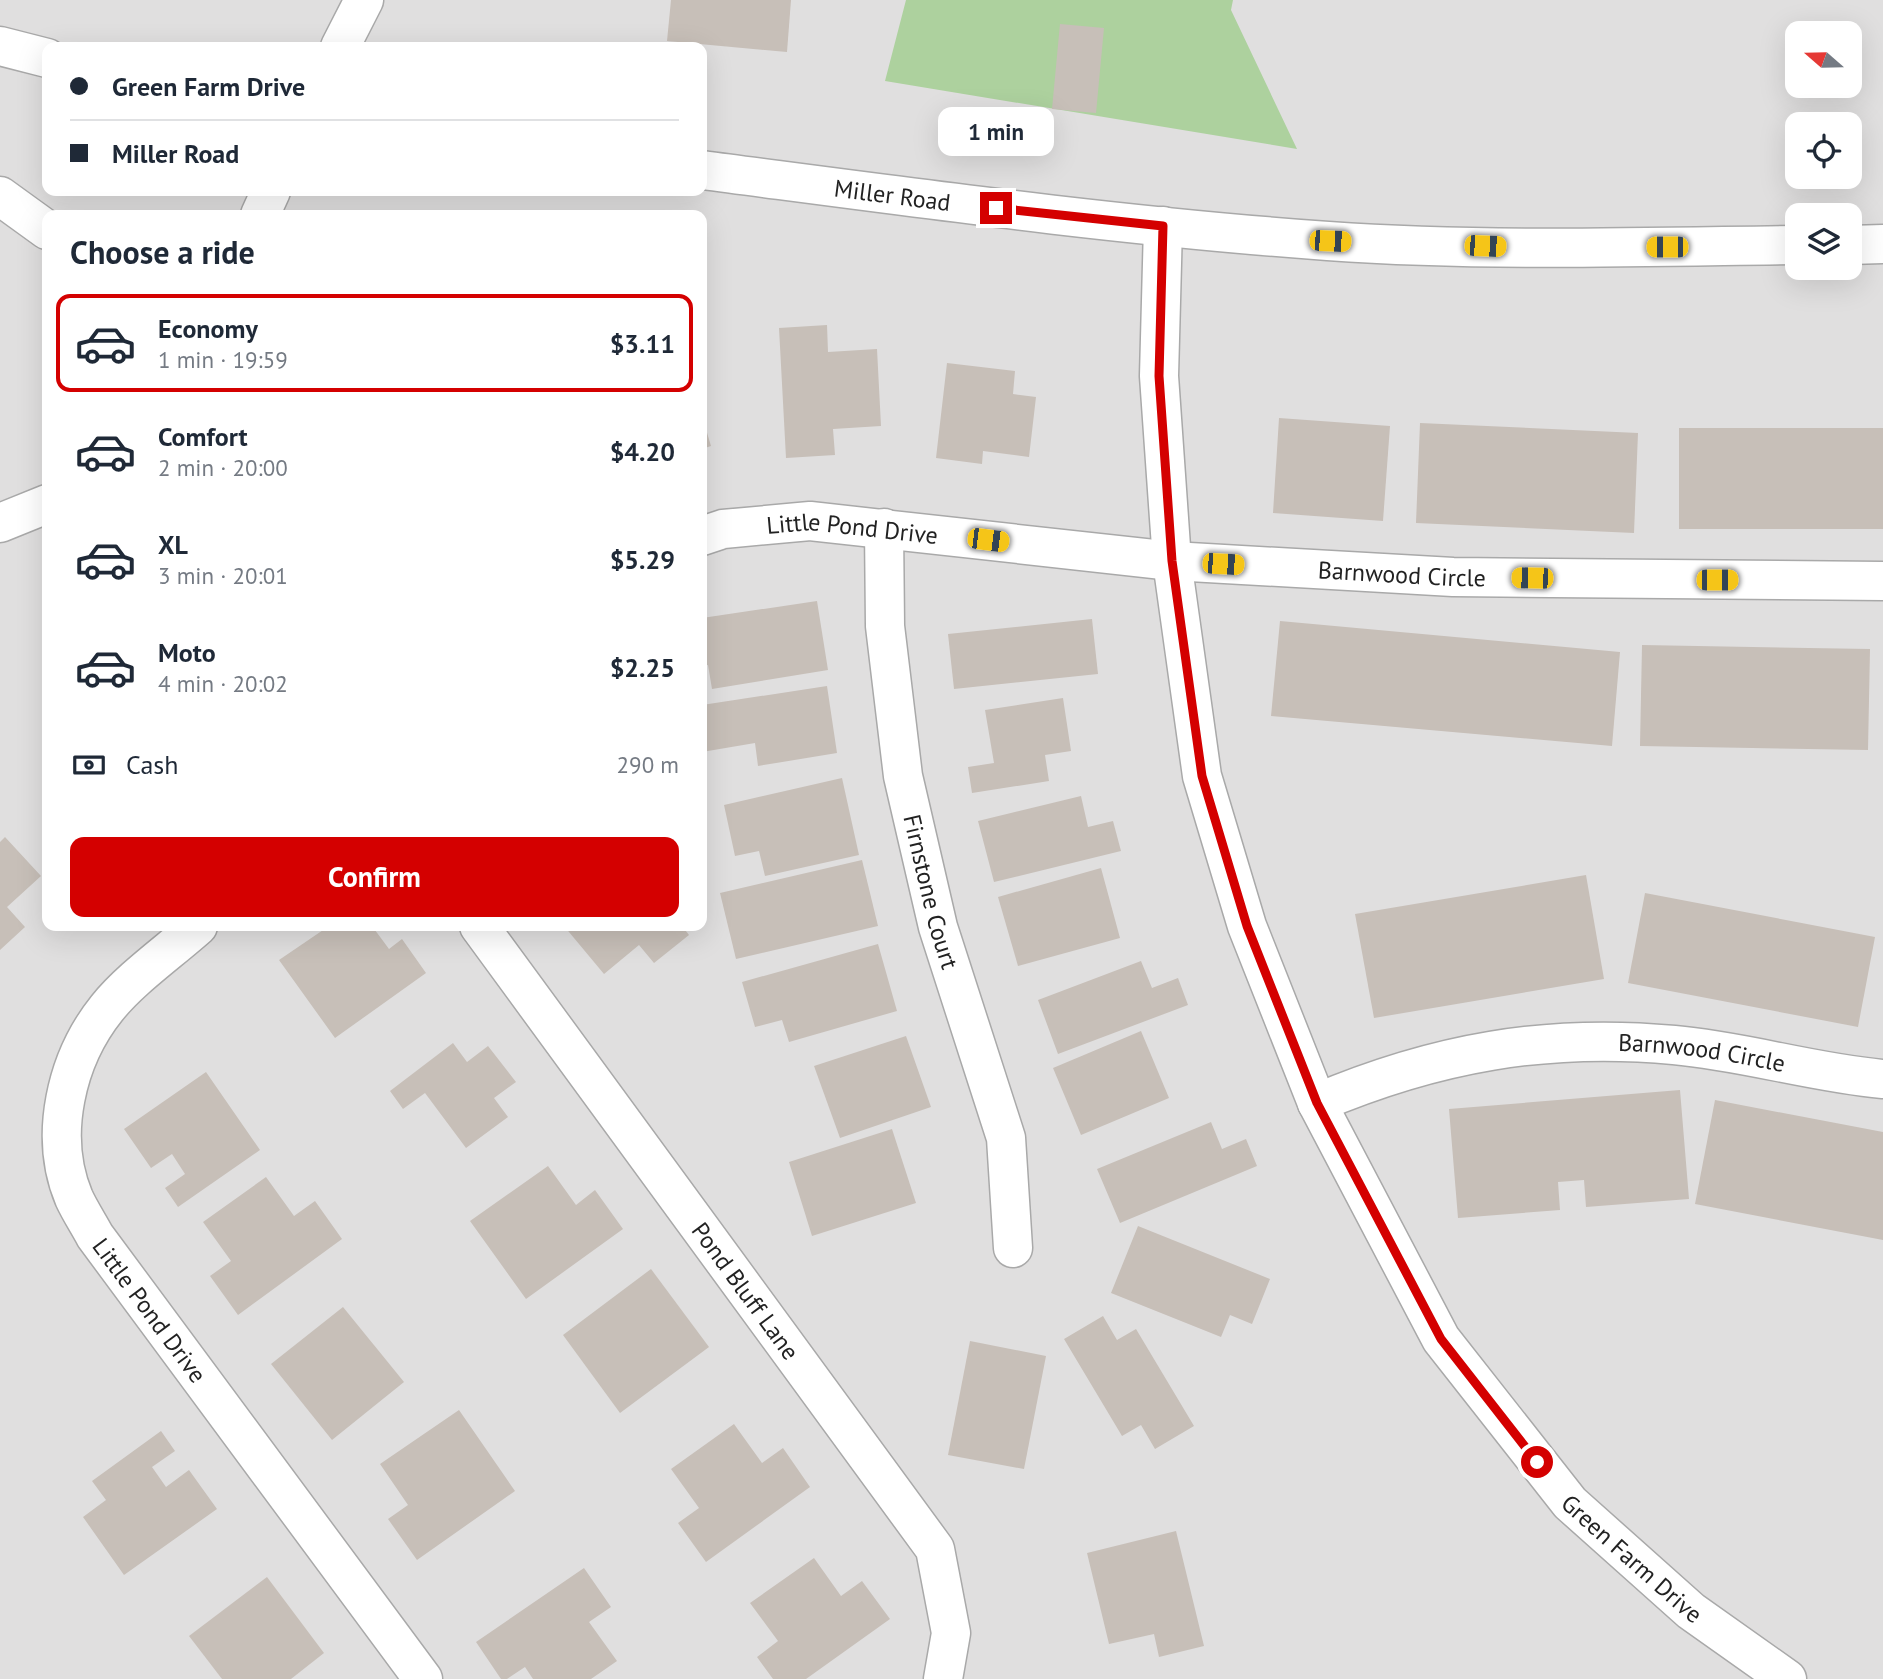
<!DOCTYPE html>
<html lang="en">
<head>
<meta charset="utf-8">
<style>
	body { margin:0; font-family:"PT Sans",sans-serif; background:#f6f6f7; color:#1f2937; height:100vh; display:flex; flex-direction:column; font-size:26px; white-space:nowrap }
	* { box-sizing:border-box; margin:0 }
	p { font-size:23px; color:#747a83 }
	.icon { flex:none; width:38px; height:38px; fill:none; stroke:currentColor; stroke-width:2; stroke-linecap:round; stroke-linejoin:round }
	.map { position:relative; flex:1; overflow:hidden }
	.details { position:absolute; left:42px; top:210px; width:665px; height:721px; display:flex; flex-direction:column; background:#fff; border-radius:14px; box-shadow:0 7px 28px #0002 }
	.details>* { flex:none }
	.guide { position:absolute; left:42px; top:42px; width:665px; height:154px; border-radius:14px; box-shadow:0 7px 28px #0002; display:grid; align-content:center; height:154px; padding:0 28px; background:#fff }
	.needle { width:46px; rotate:290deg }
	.fabs { position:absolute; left:1785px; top:21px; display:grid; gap:14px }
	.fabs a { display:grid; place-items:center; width:77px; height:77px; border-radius:14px; background:#fff; box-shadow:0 7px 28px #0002; font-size:35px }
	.end { position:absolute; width:32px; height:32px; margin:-16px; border:9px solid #d40000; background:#fff; box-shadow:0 0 0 4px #fff }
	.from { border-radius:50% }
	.bubble { position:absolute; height:49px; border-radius:14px; background:#fff; box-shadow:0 7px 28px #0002; font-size:23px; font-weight:600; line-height:49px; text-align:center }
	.car { position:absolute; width:21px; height:42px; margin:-21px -10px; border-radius:9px; box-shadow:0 0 5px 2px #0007; background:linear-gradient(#f5c518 24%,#345 0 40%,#f5c518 0 76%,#345 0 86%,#f5c518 0) }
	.guide b { display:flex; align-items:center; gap:24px; height:66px; font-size:26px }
	.guide b+b { border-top:2px solid #e0e1e3 }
	.guide i { width:18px; height:18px; background:#1f2937 }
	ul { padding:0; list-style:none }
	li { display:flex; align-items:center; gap:21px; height:98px; margin:0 14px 10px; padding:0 14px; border:4px solid transparent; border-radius:14px }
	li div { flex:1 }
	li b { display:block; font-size:26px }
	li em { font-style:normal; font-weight:600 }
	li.on { border-color:#d40000 }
	li>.icon { width:63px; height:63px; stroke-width:1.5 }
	h2 { padding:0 28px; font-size:32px; line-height:84px }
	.pay { display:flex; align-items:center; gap:18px; height:77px; padding:0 28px; font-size:26px }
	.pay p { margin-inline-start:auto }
	.primary-button { display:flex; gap:14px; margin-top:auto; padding:14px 28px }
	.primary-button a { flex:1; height:80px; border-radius:14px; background:#d40000; color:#fff; font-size:28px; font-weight:600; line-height:80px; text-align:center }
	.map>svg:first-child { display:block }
	.residential { fill:#e0dfdf; fill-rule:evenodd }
	.forest { fill:#add19e }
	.building { fill:#c7bfb8 }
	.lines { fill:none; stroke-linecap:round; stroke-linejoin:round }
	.minor-casing { stroke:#a9a9a9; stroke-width:41 }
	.minor { stroke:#fff; stroke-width:38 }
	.route { stroke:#d40000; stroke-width:9 }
	.labels { text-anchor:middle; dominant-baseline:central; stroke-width:5; stroke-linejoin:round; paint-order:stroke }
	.street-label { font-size:24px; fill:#222; stroke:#fff }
</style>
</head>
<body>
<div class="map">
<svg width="1883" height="1679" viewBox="0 0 1883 1679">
	<rect width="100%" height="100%" fill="#f2efe9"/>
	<!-- residential -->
	<path class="residential" d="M0,0H1883V1679H0ZM1797,33H1850V86H1797ZM47,47H702V191H47ZM1797,124H1850V177H1797ZM47,215H702V926H47ZM1797,215H1850V268H1797Z"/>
	<!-- forest -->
	<polygon class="forest" points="906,0 1233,0 1231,10 1297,149 885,81"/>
	<!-- building -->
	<g class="building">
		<polygon points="671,0 791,0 787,52 667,41"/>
		<polygon points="1060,24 1104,28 1096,113 1052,109"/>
		<polygon points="827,325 828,352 877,349 881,426 833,429 835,455 786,458 779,328"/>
		<polygon points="947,363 1015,371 1013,394 1036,397 1029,457 983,451 982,464 936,458"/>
		<polygon points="702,416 711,446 702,449"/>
		<polygon points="1279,418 1390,426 1383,521 1273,513"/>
		<polygon points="1420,423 1638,433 1634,533 1416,523"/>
		<rect x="1679" y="428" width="204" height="101"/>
		<polygon points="817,601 828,670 712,689 708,665 702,666 702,618"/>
		<polygon points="1092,619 1098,674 954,689 948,634"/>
		<polygon points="1280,621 1620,652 1612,746 1271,716"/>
		<polygon points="1642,645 1870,649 1868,750 1640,746"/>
		<polygon points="827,686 837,753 758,766 755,743 702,752 702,705"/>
		<polygon points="1063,698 1071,751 1045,755 1049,781 972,793 968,767 994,763 985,710"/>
		<polygon points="842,778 859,855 765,876 759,851 735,856 724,805"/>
		<polygon points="1081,796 1088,827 1113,821 1121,851 994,882 978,821"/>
		<polygon points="5,837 41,876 7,907 25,927 0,950 0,842"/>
		<polygon points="862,860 878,926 736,959 720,893"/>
		<polygon points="1101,868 1120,938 1018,966 998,897"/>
		<polygon points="1586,875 1604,979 1374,1018 1355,914"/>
		<polygon points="1645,893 1875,937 1858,1027 1628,983"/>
		<polygon points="329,926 372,926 389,949 402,939 426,973 335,1038 279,960"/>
		<polygon points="564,926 682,926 689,935 654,963 639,945 604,974"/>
		<polygon points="878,944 897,1011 789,1042 782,1020 755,1027 742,982"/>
		<polygon points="1141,961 1152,988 1178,978 1188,1005 1058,1054 1038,1000"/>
		<polygon points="1141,1031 1169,1098 1081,1135 1053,1068"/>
		<polygon points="906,1036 931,1107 840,1138 814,1066"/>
		<polygon points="453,1043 467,1062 488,1046 516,1082 494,1098 508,1117 466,1148 425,1093 403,1109 390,1091"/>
		<polygon points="206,1072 260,1150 178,1207 165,1188 185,1174 172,1154 151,1168 124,1129"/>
		<polygon points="1680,1090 1689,1199 1586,1207 1584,1180 1558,1182 1560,1210 1458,1218 1449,1109"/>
		<polygon points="1715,1100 1883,1132 1883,1240 1695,1204"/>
		<polygon points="1211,1122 1222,1149 1246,1139 1257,1166 1120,1223 1097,1169"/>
		<polygon points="892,1129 916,1203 812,1236 789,1162"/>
		<polygon points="548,1166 576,1205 595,1190 623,1229 526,1299 470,1221"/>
		<polygon points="266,1177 294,1216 315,1201 342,1239 238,1315 210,1276 231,1261 203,1222"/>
		<polygon points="1138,1226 1270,1279 1252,1324 1230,1315 1221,1337 1111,1293"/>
		<polygon points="651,1269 709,1347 620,1413 563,1335"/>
		<polygon points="343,1307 404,1382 332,1440 271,1364"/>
		<polygon points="1103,1316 1117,1340 1136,1329 1194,1426 1155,1449 1141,1425 1122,1436 1064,1339"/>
		<polygon points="970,1341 1046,1356 1024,1469 948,1455"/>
		<polygon points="459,1410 515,1491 417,1560 388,1519 408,1505 380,1464"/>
		<polygon points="734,1424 762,1463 783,1448 810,1487 706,1562 678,1523 699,1508 671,1469"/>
		<polygon points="161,1431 175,1451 152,1467 166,1487 189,1470 217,1509 124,1575 83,1517 106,1500 92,1481"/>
		<polygon points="1176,1531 1204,1646 1159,1657 1154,1634 1109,1644 1087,1553"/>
		<polygon points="814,1558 841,1596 862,1581 890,1619 806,1679 773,1679 757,1657 778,1641 750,1603"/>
		<polygon points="584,1568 611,1607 589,1622 617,1661 591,1679 533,1679 525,1667 507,1679 501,1679 476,1642"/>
		<polygon points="267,1577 324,1653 291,1679 222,1679 189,1636"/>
	</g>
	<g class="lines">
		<defs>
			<g id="minor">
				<polyline points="0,46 47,58"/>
				<polyline points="340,47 364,0"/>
				<path id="s1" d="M702,170C910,197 1118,226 1328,241C1484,252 1641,247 1797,245"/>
				<polyline points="0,196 47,230"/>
				<polyline points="260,215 271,191"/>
				<path id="s2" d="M1163,226L1159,376L1172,561L1202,776L1247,926L1317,1103L1441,1339L1570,1503L1691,1611L1787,1679"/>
				<polyline points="1850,245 1883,244"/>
				<polyline points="0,523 47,504"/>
				<path id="s3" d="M884,528L885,626L903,776L938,927L1006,1138L1013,1248"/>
				<path id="s4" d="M702,536L723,529L810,521L1172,561L1453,577L1883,581"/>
				<path id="s5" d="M198,926C170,951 130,979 107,1008C66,1059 48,1136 74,1198C80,1211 88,1223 95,1236L423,1679"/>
				<path id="s6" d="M479,926L935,1549L951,1633L943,1679"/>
				<path id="s7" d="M1317,1103C1435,1053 1546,1033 1674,1045C1744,1051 1813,1073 1883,1079"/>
			</g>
		</defs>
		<!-- minor casing -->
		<use href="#minor" class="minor-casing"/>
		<!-- minor -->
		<use href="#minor" class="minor"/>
	</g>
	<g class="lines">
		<!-- route -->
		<polyline class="route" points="996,208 1163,226 1159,376 1172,561 1202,776 1247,926 1317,1103 1441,1339 1537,1462"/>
	</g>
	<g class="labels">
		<!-- street labels -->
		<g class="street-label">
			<text stroke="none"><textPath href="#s1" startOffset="192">Miller Road</textPath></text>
			<text stroke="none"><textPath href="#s4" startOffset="152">Little Pond Drive</textPath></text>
			<text stroke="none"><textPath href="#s4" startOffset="704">Barnwood Circle</textPath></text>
			<text stroke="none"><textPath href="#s3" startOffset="368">Firnstone Court</textPath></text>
			<text stroke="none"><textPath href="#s7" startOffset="394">Barnwood Circle</textPath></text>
			<text stroke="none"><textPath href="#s6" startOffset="452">Pond Bluff Lane</textPath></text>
			<text stroke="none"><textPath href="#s5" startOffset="460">Little Pond Drive</textPath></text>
			<text stroke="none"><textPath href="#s2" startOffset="1458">Green Farm Drive</textPath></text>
		</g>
	</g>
</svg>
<div class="fabs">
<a><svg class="needle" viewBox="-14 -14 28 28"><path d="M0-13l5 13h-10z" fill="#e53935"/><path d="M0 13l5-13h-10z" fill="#747a83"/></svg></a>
<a><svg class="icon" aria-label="locate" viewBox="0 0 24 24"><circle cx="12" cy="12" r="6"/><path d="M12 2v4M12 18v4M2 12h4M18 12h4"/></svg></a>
<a><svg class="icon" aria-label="layers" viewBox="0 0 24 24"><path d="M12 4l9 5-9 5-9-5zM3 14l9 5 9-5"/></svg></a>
</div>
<i class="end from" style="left:1537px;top:1462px"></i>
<i class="end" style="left:996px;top:208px"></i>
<div class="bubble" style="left:938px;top:107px;width:116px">1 min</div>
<i class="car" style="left:1330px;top:241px;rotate:92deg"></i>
<i class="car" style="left:1485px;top:246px;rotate:92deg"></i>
<i class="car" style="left:1667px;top:247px;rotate:270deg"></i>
<i class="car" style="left:988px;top:540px;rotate:97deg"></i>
<i class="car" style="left:1223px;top:564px;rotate:93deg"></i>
<i class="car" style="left:1532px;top:578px;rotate:271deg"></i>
<i class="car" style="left:1717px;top:580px;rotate:90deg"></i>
<div class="guide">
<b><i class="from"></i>Green Farm Drive</b>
<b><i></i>Miller Road</b>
</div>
<section class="details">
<h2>Choose a ride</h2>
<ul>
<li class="on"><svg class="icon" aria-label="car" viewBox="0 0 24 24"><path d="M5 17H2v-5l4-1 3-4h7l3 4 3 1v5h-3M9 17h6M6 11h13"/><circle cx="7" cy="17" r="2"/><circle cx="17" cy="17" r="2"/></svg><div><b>Economy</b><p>1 min · 19:59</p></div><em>$3.11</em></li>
<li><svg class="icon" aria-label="car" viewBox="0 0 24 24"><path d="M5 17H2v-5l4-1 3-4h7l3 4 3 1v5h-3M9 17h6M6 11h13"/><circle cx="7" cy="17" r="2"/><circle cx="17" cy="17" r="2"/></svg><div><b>Comfort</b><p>2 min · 20:00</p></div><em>$4.20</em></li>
<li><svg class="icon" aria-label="car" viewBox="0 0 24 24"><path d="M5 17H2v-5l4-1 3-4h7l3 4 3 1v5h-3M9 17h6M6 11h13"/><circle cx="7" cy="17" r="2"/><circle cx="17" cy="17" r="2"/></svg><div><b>XL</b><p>3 min · 20:01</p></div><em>$5.29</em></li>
<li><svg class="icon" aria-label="car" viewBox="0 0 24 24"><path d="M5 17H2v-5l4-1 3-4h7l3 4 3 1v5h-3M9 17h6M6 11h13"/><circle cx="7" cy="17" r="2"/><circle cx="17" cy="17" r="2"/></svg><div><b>Moto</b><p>4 min · 20:02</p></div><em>$2.25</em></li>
</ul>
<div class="pay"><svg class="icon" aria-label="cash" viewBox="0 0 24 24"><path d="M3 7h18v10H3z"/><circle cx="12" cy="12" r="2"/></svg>Cash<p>290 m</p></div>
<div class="primary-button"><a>Confirm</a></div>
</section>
</div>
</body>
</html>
